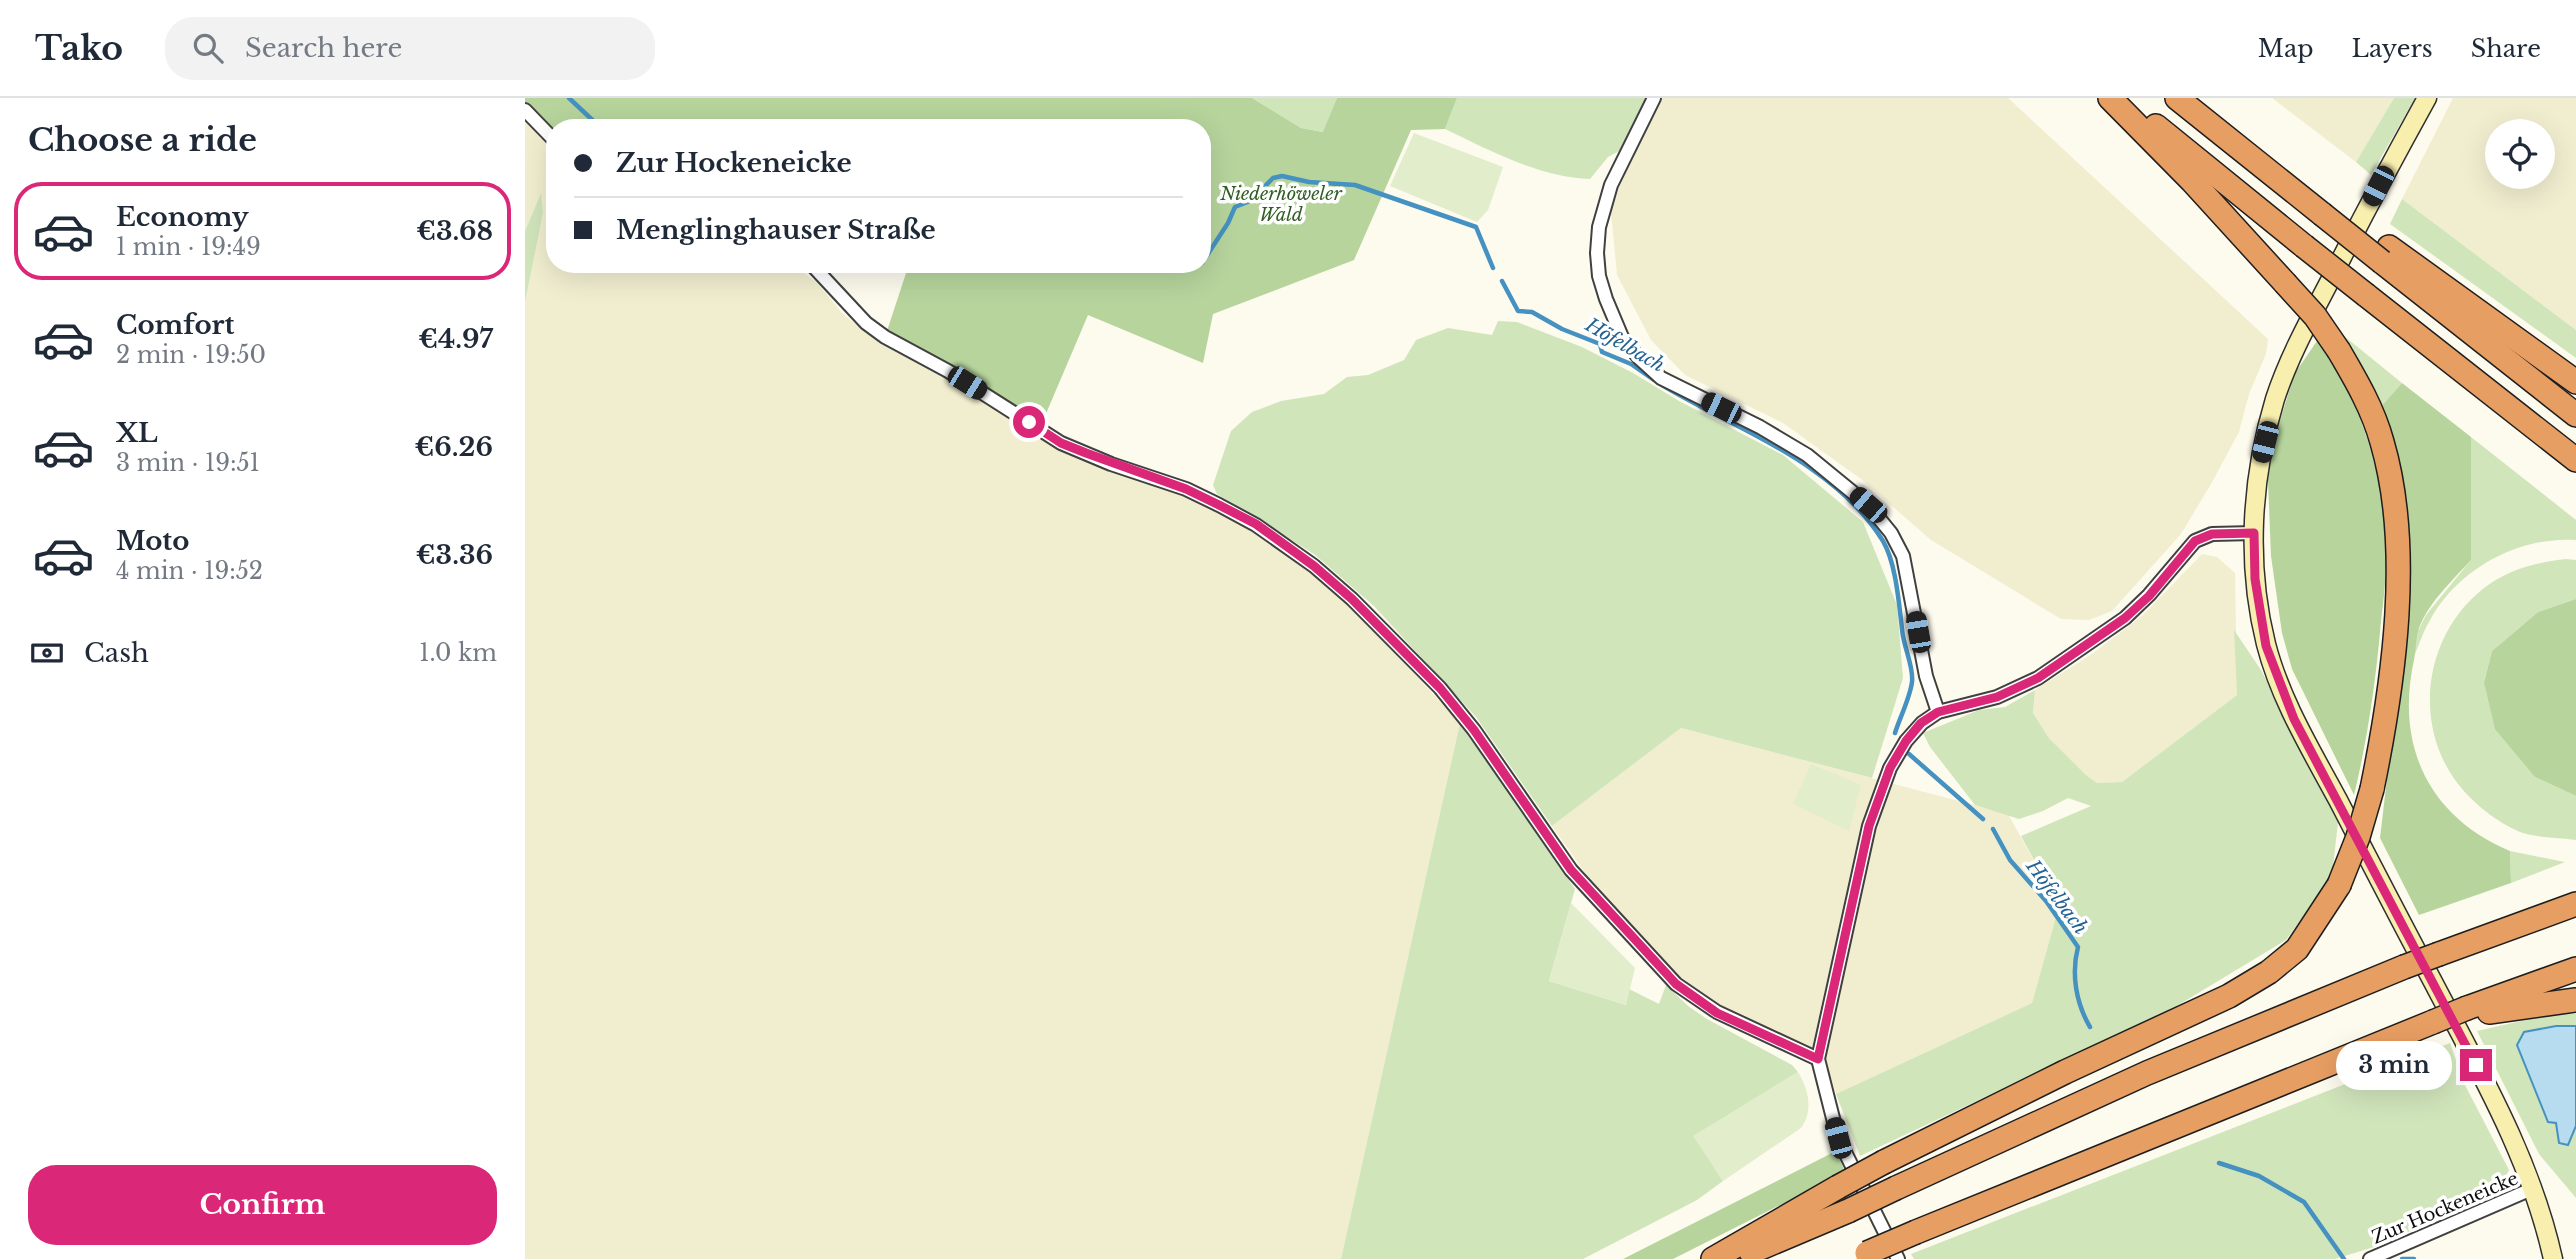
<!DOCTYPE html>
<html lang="en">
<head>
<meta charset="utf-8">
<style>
	body { margin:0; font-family:"Libre Baskerville",serif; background:#f2f2f3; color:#1f2937; height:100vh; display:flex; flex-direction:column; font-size:26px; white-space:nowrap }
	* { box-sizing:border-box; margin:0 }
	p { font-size:23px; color:#747a83 }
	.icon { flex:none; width:38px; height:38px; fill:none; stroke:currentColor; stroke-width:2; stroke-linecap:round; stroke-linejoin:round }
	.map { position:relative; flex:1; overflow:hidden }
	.sheet { display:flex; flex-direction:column; background:#fff; width:525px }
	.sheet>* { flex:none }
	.guide { position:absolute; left:21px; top:21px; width:665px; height:154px; border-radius:28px; box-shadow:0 7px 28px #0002; display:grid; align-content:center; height:154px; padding:0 28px; background:#fff }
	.tools { position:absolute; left:1960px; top:21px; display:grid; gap:14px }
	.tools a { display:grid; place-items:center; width:70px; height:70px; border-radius:50%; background:#fff; box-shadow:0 7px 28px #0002; font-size:35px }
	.end { position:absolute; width:32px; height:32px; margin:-16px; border:9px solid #db2777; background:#fff; box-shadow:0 0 0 4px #fff }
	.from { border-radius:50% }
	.bubble { position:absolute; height:49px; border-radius:24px; background:#fff; box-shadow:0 7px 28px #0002; font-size:23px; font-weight:800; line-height:49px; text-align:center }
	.car { position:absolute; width:21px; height:42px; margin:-21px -10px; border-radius:9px; box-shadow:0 0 5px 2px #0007; background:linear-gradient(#222 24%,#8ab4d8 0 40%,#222 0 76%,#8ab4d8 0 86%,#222 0) }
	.guide b { display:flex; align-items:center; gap:24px; height:66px; font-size:26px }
	.guide b+b { border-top:2px solid #e0e1e3 }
	.guide i { width:18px; height:18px; background:#1f2937 }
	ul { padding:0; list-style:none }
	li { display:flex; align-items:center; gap:21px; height:98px; margin:0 14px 10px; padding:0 14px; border:4px solid transparent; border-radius:28px }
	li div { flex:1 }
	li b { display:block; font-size:26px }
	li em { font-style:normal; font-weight:800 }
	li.on { border-color:#db2777 }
	li>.icon { width:63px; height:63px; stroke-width:1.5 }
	h2 { padding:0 28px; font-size:32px; line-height:84px }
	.pay { display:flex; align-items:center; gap:18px; height:77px; padding:0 28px; font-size:26px }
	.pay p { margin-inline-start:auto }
	.button { display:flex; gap:14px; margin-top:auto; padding:14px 28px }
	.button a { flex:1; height:80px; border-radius:28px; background:#db2777; color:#fff; font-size:28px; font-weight:800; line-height:80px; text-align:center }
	header { display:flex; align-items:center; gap:42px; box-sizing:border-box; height:98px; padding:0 35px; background:#fff; border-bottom:2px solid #e0e1e3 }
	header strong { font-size:33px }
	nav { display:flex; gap:38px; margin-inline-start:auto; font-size:24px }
	.search { width:490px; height:63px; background:#f2f2f3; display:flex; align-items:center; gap:18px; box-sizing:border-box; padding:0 24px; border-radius:28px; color:#747a83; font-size:26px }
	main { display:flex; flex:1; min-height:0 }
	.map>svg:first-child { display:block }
	.farmland { fill:#f1eed0; fill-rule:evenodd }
	.green { fill:#d1e5bb }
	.forest { fill:#b6d49c }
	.pitch { fill:#e2edcc }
	.water { fill:#b7dcf0; stroke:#4591c1; stroke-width:2 }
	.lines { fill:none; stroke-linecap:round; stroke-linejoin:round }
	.stream { stroke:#4591c1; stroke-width:4.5 }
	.street-casing { stroke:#404040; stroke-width:16 }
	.secondary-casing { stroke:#2f2f2f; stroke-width:21 }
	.highway-casing { stroke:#1e1e1e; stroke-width:26 }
	.street { stroke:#fff; stroke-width:12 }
	.secondary { stroke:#f8efaf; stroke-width:18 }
	.highway { stroke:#e79e63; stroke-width:23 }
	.highway-bridge-casing { stroke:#1e1e1e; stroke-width:26; stroke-linecap:butt }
	.highway-bridge { stroke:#e79e63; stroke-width:23 }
	.route { stroke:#db2777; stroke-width:9 }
	.labels { text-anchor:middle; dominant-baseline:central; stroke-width:7; stroke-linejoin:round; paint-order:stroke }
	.park-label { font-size:18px; font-style:italic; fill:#305e23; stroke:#fff }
	.street-label { font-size:18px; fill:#0d0d0d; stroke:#fff }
	.water-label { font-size:19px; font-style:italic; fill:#226393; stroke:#fff }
</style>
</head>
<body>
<header>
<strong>Tako</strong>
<div class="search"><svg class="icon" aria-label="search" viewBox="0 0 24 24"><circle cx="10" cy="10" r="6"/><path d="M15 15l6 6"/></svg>Search here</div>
<nav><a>Map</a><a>Layers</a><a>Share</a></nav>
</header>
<main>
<section class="sheet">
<h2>Choose a ride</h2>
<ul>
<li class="on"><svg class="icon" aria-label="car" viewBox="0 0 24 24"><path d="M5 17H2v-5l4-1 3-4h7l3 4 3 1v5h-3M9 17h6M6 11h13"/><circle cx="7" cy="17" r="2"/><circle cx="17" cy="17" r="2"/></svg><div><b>Economy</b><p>1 min · 19:49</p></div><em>€3.68</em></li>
<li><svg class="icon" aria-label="car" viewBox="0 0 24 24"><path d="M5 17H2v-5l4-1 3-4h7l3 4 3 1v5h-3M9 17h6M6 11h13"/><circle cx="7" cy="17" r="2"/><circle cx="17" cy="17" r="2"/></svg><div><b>Comfort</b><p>2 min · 19:50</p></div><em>€4.97</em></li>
<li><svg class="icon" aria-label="car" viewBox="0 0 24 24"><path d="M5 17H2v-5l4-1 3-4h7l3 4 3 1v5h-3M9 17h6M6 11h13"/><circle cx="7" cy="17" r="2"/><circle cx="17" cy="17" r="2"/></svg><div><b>XL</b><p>3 min · 19:51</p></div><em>€6.26</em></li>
<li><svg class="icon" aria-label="car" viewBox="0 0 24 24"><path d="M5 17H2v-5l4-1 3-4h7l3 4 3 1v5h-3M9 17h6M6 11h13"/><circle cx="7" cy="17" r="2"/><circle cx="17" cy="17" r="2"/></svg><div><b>Moto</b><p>4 min · 19:52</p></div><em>€3.36</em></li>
</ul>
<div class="pay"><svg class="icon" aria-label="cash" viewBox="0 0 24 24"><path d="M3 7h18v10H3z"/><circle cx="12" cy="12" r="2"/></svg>Cash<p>1.0 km</p></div>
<div class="button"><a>Confirm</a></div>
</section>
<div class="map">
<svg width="2051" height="1161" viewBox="0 0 2051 1161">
	<rect width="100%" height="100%" fill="#fdfaee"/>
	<!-- farmland -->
	<g class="farmland">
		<polygon points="1135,0 1483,0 1743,241 1741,256 1724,296 1714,334 1686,386 1656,436 1587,513 1564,522 1536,521 1406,442 1336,381 1258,325 1160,277 1126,242 1092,177 1086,114 1102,66"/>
		<polygon points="1747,0 1869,0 1831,64"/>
		<path d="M1928,0H2051V232L1877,101ZM1972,33H2018V79H1972Z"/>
		<polygon points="0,23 30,56 30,166 267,166 292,185 318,216 354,245 452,297 528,348 681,407 754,449 829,511 935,625 816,1161 0,1161 0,205 18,115 15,97 0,133"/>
		<polygon points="1677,456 1692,459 1710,475 1712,597 1597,684 1572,685 1561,677 1524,640 1508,615 1510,592 1567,556 1617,518"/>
		<polygon points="1156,630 1483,716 1534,808 1507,905 1311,996 1301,964 1216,921 1164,890 1080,803 1027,728"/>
	</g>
	<!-- green -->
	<g class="green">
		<polygon points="727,0 812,0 799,34 776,30"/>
		<path d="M932,0H1121L1096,52L1083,59L1065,81C1014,79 966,53 920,31Z"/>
		<polygon points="1869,0 1890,0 1846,77 1831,64"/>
		<polygon points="16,95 18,115 0,205 0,133"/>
		<polygon points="1877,101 2051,232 2051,260 1865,126"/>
		<polygon points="973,223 992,224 1057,249 1108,275 1154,303 1258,357 1338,424 1372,507 1378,580 1347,680 1156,630 1027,728 951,619 849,508 789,456 692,396 688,387 706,333 727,314 756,303 799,296 822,279 843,277 879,262 891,242 923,230 967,237"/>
		<polygon points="1814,234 1877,285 1854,311"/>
		<path d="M1946,339L2051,422V442C1993,438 1931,472 1904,524C1898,534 1894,547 1889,558L1893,533L1901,517L1946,462Z"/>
		<path d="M2041,461L2051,462V501L2013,514L1967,553L1959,583L2010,679L2051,698V742C2034,740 2015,740 1998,735C1976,727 1953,709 1938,692C1884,630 1898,531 1966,485C1989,470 2014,464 2041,461Z"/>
		<polygon points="1709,532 1736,572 1813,724 1807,778 1761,842 1645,912 1335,1058 1311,996 1507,905 1534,808 1496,738 1566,708 1543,700 1518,713 1494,721 1450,707 1405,649 1398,635 1454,612 1480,609 1510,592 1508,615 1524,640 1561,677 1572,685 1597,684 1712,597"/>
		<polygon points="935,625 1050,791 1024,883 1101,907 1104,891 1134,906 1141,887 1163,908 1182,921 1267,967 1273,974 1169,1038 1198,1083 1172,1102 1058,1161 816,1161"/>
		<polygon points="1985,753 2040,764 1986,785"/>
		<polygon points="2032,915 2051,916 2051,1100 2014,1056 1952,933"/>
		<polygon points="1925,945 1940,987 1984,1072 1973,1094 1849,1149 1810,1161 1389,1161 1386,1156"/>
	</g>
	<!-- forest -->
	<g class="forest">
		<polygon points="0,0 727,0 776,30 798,34 812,0 932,0 920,31 886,32 829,162 688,216 678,265 563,217 517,325 360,239 384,166 677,166 677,30 30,30 30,43 0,12"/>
		<path d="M1792,243C1840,307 1861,385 1861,464C1861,487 1857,511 1855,534C1850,589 1842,643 1829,697L1767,571L1757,535L1746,458L1743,382L1750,338L1770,275Z"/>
		<path d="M1877,285L1946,339V462C1927,483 1904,504 1894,530C1891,540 1891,552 1889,562C1870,648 1904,719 1985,753L1986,785L1894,817L1855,740L1883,504L1884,436L1875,371L1854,311Z"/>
		<polygon points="2051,501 2051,698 2010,679 1970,631 1959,584 1967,553 2013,514"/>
		<polygon points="1311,1053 1320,1074 1148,1161 1098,1161"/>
	</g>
	<!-- pitch -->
	<g class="pitch">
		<polygon points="889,35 978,69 963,112 952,124 865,88"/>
		<polygon points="1286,666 1336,687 1324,733 1268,706"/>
		<polygon points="1046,805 1110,870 1101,907 1024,883"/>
		<path d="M1273,974C1283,990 1289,1013 1276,1030L1198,1083L1168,1038Z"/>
	</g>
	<!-- water -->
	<polygon class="water" points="2031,928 2051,928 2051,1028 2043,1047 2034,1045 2031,1025 2023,1024 1992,947 1999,934"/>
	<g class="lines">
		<!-- stream -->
		<g class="stream">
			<polyline points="44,0 76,30"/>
			<polyline points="677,165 703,125 710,109 725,103 748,80 757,78 784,84 830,87 951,129 968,170"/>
			<polyline points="977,183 993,213 1007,214 1037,231 1075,246 1077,254 1106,266 1129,282"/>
			<path d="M1137,287C1212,332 1309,364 1358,443C1371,465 1374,506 1377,531C1378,548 1389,568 1387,584C1385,600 1375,619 1370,635"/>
			<polyline points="1384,656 1458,721"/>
			<path d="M1468,731L1485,762L1521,803L1553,849C1546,876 1551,905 1565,929"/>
			<polyline points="1694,1065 1734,1078 1779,1104 1819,1161"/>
			<polyline points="1877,1161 1889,1161"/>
		</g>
		<defs>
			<g id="street">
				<polyline points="1129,0 1086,87 1074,129 1072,155 1074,178 1081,201 1097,239 1114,260 1136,280 1235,329 1282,357 1343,407 1366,435 1378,458 1401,578 1413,614"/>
				<polyline points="0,12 30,43"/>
				<polyline points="286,166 341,225 360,239 423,273 536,345 586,366 661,391 694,407 731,427 789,468 827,501 915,590 949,632 1046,772 1151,886 1192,914 1293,961"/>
				<polyline points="1373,1161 1313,1040 1293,961 1344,728 1365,670 1381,643 1397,625 1413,614 1472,599 1513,580 1600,520 1624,497 1670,443 1687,436 1729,435"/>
				<polyline points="1845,1161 2009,1090"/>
			</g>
			<path id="secondary" d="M1902,0C1871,56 1841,112 1812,169C1790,212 1765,255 1750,301C1726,380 1721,466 1741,546C1755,601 1786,652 1813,702C1844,762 1875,822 1907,882C1954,972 2006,1061 2028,1161"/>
			<g id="highway">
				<polyline points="1585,0 1667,83 1760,185"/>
				<polyline points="1652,0 1797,116"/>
				<polyline points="1631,28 1779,148"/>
				<polyline points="1864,149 2051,284"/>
				<polyline points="1857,164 2051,317"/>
				<polyline points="1841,197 2051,362"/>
				<path d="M1814,253C1831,282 1848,311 1857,344C1888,450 1869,584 1847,691"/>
				<polyline points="1914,856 2051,806"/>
				<polyline points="1942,910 2051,871"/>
				<polyline points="1964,914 2051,902"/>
				<polyline points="1359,1064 1540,974 1704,898 1744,874 1772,851 1814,787"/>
				<polyline points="1371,1090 1622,975 1879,869"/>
				<polyline points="1391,1134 1908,924"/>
				<polyline points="1226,1154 1323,1113"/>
				<polyline points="1188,1161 1313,1089"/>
			</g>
		</defs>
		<!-- street casing -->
		<use href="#street" class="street-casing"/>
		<!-- secondary casing -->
		<use href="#secondary" class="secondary-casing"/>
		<!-- highway casing -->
		<use href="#highway" class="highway-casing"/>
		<!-- street -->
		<use href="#street" class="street"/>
		<!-- secondary -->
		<use href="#secondary" class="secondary"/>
		<!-- highway -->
		<use href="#highway" class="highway"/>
		<defs>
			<g id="highway-bridge">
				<polyline points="1797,116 1857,164"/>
				<polyline points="1779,148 1841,197"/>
				<polyline points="1760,185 1790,218 1814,253"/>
				<polyline points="1814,787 1833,739 1847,691"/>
				<polyline points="1879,869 1914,856"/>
				<polyline points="1908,924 1942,910"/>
				<polyline points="1313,1089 1359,1064"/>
				<polyline points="1323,1113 1371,1090"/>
				<polyline points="1342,1155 1391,1134"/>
			</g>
		</defs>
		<!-- highway-bridge casing -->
		<use href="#highway-bridge" class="highway-bridge-casing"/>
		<!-- highway-bridge -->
		<use href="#highway-bridge" class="highway-bridge"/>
	</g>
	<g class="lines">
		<!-- route -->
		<polyline class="route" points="504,324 536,345 561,355 661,391 694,407 731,426 789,468 827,501 915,590 949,632 1046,772 1151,886 1192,915 1293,961 1344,728 1365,670 1381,643 1396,625 1413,614 1472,599 1513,580 1561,547 1600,520 1624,498 1670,443 1687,436 1729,435 1730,481 1741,548 1769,621 1951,967"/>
	</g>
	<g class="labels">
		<!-- park labels -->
		<g class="park-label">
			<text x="756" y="96">Niederhöweler<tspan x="756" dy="21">Wald</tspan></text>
		</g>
		<!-- street labels -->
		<g class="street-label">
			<text transform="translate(1920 1110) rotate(-23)">Zur Hockeneicke</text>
		</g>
		<!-- water labels -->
		<g class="water-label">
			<text transform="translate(1100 247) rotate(30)">Höfelbach</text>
			<text transform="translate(1532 799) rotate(53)">Höfelbach</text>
		</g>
	</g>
</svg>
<div class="tools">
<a><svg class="icon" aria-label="locate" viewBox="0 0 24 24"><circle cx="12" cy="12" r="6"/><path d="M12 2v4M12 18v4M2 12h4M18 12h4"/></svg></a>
</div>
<i class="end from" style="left:504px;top:324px"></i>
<i class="end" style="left:1951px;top:967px"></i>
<div class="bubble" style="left:1811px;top:943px;width:116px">3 min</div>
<i class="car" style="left:1853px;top:88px;rotate:207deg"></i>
<i class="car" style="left:442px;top:285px;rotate:122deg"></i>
<i class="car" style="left:1196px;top:310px;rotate:296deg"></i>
<i class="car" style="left:1740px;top:344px;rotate:194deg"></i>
<i class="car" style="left:1343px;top:407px;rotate:311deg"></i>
<i class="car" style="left:1393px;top:534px;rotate:350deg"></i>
<i class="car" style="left:1313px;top:1040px;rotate:345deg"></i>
<div class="guide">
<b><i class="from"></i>Zur Hockeneicke</b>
<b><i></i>Menglinghauser Straße</b>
</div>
</div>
</main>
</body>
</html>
